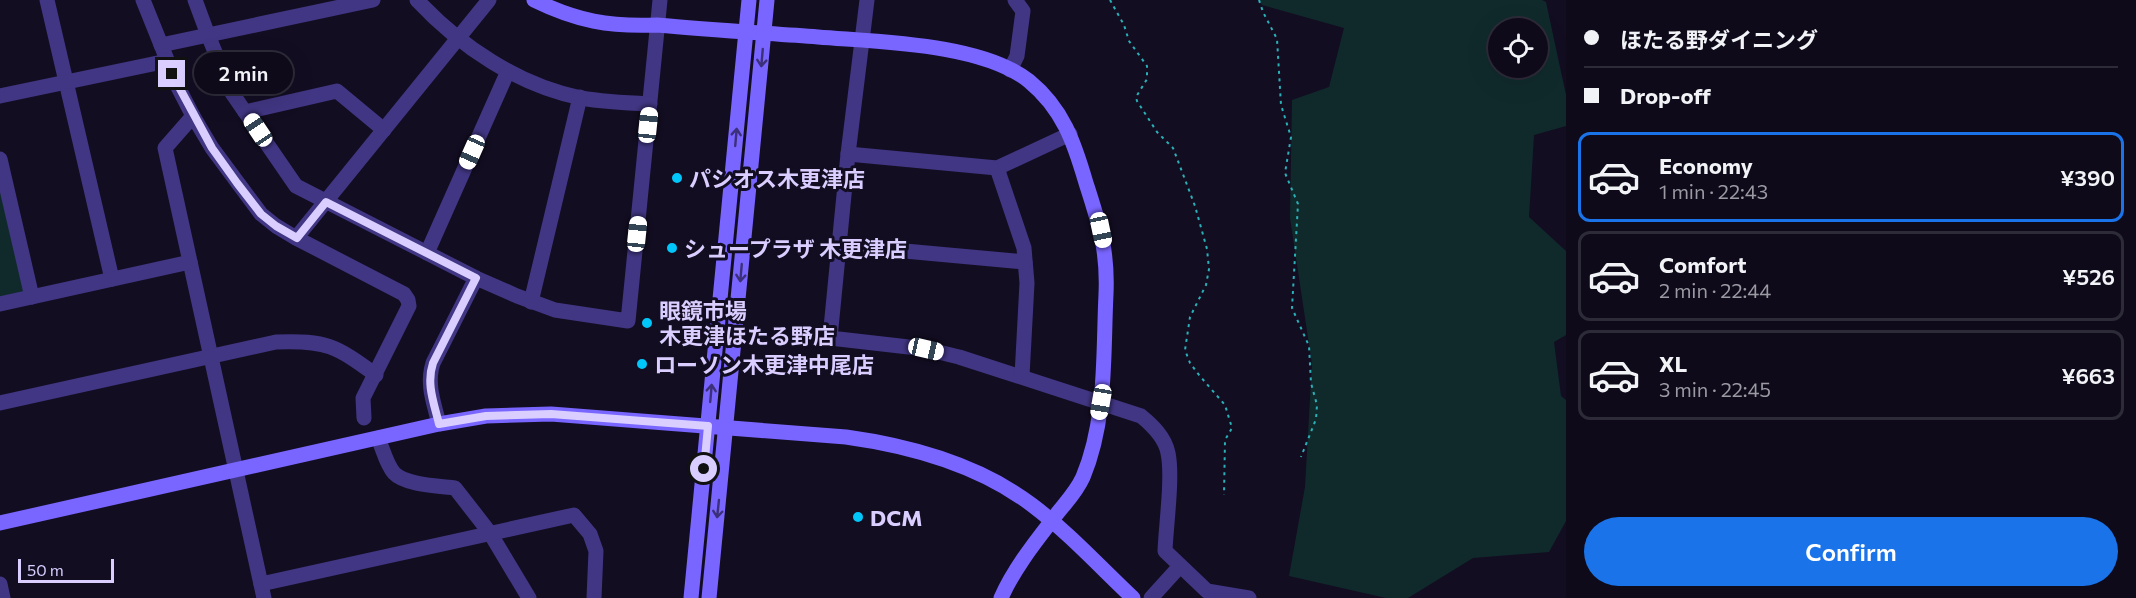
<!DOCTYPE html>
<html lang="en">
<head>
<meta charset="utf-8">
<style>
	body { margin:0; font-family:Commissioner,"Noto Sans JP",sans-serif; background:#1c1827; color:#f1f3f6; height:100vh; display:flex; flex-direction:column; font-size:22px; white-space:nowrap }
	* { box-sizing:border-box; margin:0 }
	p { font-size:20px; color:#9b9aa2 }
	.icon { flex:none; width:33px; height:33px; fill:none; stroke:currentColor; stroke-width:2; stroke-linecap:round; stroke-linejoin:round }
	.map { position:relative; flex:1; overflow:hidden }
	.sheet { display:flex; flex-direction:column; background:#0e0a1a; width:570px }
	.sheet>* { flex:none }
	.top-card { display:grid; align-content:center; height:132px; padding:0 18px; background:#0e0a1a }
	.tools { position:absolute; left:1488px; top:18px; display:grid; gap:12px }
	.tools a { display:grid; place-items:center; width:60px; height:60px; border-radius:50%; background:#0e0a1a; box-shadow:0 6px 24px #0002,0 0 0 2px #2e2b39; font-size:30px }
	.scale { position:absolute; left:18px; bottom:15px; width:96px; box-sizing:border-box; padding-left:6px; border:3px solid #d9ceff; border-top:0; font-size:16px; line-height:21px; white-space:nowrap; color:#d9ceff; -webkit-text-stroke:4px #130d22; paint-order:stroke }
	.end { position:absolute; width:27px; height:27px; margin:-14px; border:8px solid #d9ceff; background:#111; box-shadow:0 0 0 3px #111 }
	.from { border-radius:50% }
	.bubble { position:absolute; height:42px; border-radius:21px; background:#0e0a1a; box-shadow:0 6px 24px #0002,0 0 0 2px #2e2b39; font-size:20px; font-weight:600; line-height:42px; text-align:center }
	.car { position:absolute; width:18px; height:36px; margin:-18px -9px; border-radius:8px; box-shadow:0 0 4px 2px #0007; background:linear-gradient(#fff 24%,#345 0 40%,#fff 0 76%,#345 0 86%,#fff 0) }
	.top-card b { display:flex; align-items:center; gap:21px; height:57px; font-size:22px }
	.top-card b+b { border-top:2px solid #2e2b39 }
	.top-card i { width:15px; height:15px; background:#f1f3f6 }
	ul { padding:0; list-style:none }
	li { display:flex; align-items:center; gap:18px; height:90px; margin:0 12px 9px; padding:0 6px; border:3px solid #2e2b39; border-radius:12px }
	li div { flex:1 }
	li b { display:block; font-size:22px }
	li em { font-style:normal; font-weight:600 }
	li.active { border-color:#1a73e8 }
	li>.icon { width:54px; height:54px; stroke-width:1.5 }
	.primary-button { display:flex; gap:12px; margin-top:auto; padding:12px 18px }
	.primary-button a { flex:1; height:69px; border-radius:36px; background:#1a73e8; color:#fff; font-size:24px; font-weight:600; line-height:69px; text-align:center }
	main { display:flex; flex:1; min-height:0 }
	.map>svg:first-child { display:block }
	.green { fill:#102a2c; fill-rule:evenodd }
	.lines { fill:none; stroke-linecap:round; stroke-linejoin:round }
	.path { stroke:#2ab0b7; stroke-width:2; stroke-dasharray:3 4.5; stroke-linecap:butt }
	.street { stroke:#413683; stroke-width:15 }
	.secondary { stroke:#7965ff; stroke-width:15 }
	.oneway { stroke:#3c307a }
	.route { stroke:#d9ceff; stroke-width:8 }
	.poi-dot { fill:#00c6f9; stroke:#130d22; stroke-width:2 }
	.labels { text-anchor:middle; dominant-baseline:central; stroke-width:6; stroke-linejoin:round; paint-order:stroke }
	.poi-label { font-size:22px; font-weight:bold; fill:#d9ceff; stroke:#130d22; text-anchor:start }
</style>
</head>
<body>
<main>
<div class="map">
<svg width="1566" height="598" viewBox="0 0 1566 598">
	<rect width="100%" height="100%" fill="#130d22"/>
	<!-- green -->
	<g class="green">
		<path d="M1259,0H1542L1546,2L1566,95V126L1534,135L1529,217L1566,251V335L1554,342L1561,396L1566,400V521L1549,552L1473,558L1408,598H1386L1289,576L1305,487L1312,364L1290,218L1292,100L1329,87L1344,28L1262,5ZM1538,28V68H1498V28Z"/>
		<polygon points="0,159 32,297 0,304"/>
	</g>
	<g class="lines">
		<!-- path -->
		<g class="path">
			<polyline points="1110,0 1124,25 1129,41 1147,66 1147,79 1136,97 1137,101 1157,132 1173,148 1195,206 1207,249 1209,269 1206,285 1190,317 1185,350 1190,363 1199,375 1225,405 1232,428 1225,440 1224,495"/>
			<polyline points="1259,0 1263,12 1277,39 1281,105 1291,137 1285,173 1298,204 1292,308 1309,346 1311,383 1317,405 1316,419 1301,457"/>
		</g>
		<!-- street -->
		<g class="street">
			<polyline points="47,0 112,279"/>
			<polyline points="143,0 178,87 193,116 212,148 261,214 276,226 296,238 404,294 408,300 409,306 363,398 364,418"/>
			<polyline points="195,0 208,35 232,93 296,186 476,278 517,296 555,310 628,321 660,0"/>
			<path d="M417,0C461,47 518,85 581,98C604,102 627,103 650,104"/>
			<path d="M867,0L848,154L830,338L926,349L959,357L1141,416C1152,425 1165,437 1168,453C1173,477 1166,525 1165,551L1207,591L1249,598"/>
			<polyline points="161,45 373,0"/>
			<polyline points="1010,70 1017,56 1023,11 1015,0"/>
			<polyline points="0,96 167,61"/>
			<polyline points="245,112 337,91 384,130"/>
			<polyline points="193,116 165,148 264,598"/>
			<polyline points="848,154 997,168 1070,134"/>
			<polyline points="0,159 32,297"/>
			<polyline points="997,168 1024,248 1027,283 1022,376"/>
			<polyline points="296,238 489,0"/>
			<polyline points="839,245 1025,262"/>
			<polyline points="427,253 508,71"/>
			<polyline points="531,302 580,97"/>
			<polyline points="0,304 190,262"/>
			<path d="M0,403L276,342C327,340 336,346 376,375"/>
			<path d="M439,424C434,403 426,384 433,363L476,278"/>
			<path d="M378,438C383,449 386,464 394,473C405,485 439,486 455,488L490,533L529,598"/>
			<polyline points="0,584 3,598"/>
			<polyline points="261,584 574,515 590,534 596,551 594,598"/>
			<polyline points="1151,598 1180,566"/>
		</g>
		<!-- secondary -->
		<g class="secondary">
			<path d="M534,0C577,21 609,27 657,25C711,30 764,33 818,37C878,42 981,43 1029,81C1063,109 1074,142 1086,183C1099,223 1108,250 1106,294C1103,354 1107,420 1083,477C1075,495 1061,507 1050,523C1032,546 1013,571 1001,598"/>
			<path d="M0,523L439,424L486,416L551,414L846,437C911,446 978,464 1032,505C1068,532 1100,567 1133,598"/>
			<polyline points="691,598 749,0"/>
			<polyline points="709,598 767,0"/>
		</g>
	</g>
	<!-- one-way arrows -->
	<defs><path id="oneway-shaft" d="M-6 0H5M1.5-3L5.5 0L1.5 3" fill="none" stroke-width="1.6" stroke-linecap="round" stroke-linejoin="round" transform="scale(1.5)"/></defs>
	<g class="oneway">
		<use href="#oneway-shaft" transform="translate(762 58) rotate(95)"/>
		<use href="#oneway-shaft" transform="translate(736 137) rotate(-85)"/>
		<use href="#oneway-shaft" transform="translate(741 273) rotate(95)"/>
		<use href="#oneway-shaft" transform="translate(711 393) rotate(-85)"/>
		<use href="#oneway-shaft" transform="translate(718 509) rotate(96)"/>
	</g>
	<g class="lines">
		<!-- route -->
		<path class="route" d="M172,74L212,148L237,183L261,214L276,226L297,238L326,202L476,278L433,363C426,384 434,403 439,424L486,416L551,414L708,426L704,469"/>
	</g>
	<!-- markers -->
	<g class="poi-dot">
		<circle cx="677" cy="178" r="6"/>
		<circle cx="672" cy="248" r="6"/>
		<circle cx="647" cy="323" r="6"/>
		<circle cx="642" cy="364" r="6"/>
		<circle cx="858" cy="517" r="6"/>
	</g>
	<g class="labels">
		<!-- poi labels -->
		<g class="poi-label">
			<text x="689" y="178">パシオス木更津店</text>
			<text x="684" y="248">シュープラザ 木更津店</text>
			<text x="659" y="310">眼鏡市場<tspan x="659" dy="25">木更津ほたる野店</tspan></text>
			<text x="654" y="364">ローソン木更津中尾店</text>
			<text x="870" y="517">DCM</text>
		</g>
	</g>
</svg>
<div class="tools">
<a><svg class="icon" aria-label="locate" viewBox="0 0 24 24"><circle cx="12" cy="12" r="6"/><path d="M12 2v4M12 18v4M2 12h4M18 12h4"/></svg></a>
</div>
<div class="scale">50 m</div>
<i class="end from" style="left:704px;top:469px"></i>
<i class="end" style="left:172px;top:74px"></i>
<div class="bubble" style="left:194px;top:52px;width:99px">2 min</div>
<i class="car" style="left:648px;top:125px;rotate:6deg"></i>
<i class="car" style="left:258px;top:130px;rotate:326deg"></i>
<i class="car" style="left:472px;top:152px;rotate:204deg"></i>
<i class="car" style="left:1101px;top:230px;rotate:168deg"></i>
<i class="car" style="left:637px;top:234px;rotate:6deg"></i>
<i class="car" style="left:926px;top:349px;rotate:103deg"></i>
<i class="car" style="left:1101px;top:402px;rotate:190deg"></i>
</div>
<section class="sheet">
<div class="top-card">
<b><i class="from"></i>ほたる野ダイニング</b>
<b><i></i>Drop-off</b>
</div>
<ul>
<li class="active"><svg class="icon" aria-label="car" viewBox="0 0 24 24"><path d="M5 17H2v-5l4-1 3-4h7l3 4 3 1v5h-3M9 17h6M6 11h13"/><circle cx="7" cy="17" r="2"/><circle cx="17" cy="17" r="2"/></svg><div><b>Economy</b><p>1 min · 22:43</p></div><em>¥390</em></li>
<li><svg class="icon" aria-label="car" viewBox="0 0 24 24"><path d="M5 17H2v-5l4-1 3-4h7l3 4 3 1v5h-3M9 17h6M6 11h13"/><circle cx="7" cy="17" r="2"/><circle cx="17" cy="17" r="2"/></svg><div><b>Comfort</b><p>2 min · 22:44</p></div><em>¥526</em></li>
<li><svg class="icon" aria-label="car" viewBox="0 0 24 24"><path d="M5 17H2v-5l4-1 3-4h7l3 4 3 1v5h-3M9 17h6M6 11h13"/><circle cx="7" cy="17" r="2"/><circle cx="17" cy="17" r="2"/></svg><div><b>XL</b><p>3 min · 22:45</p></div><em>¥663</em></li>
</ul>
<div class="primary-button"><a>Confirm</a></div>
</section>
</main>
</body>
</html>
